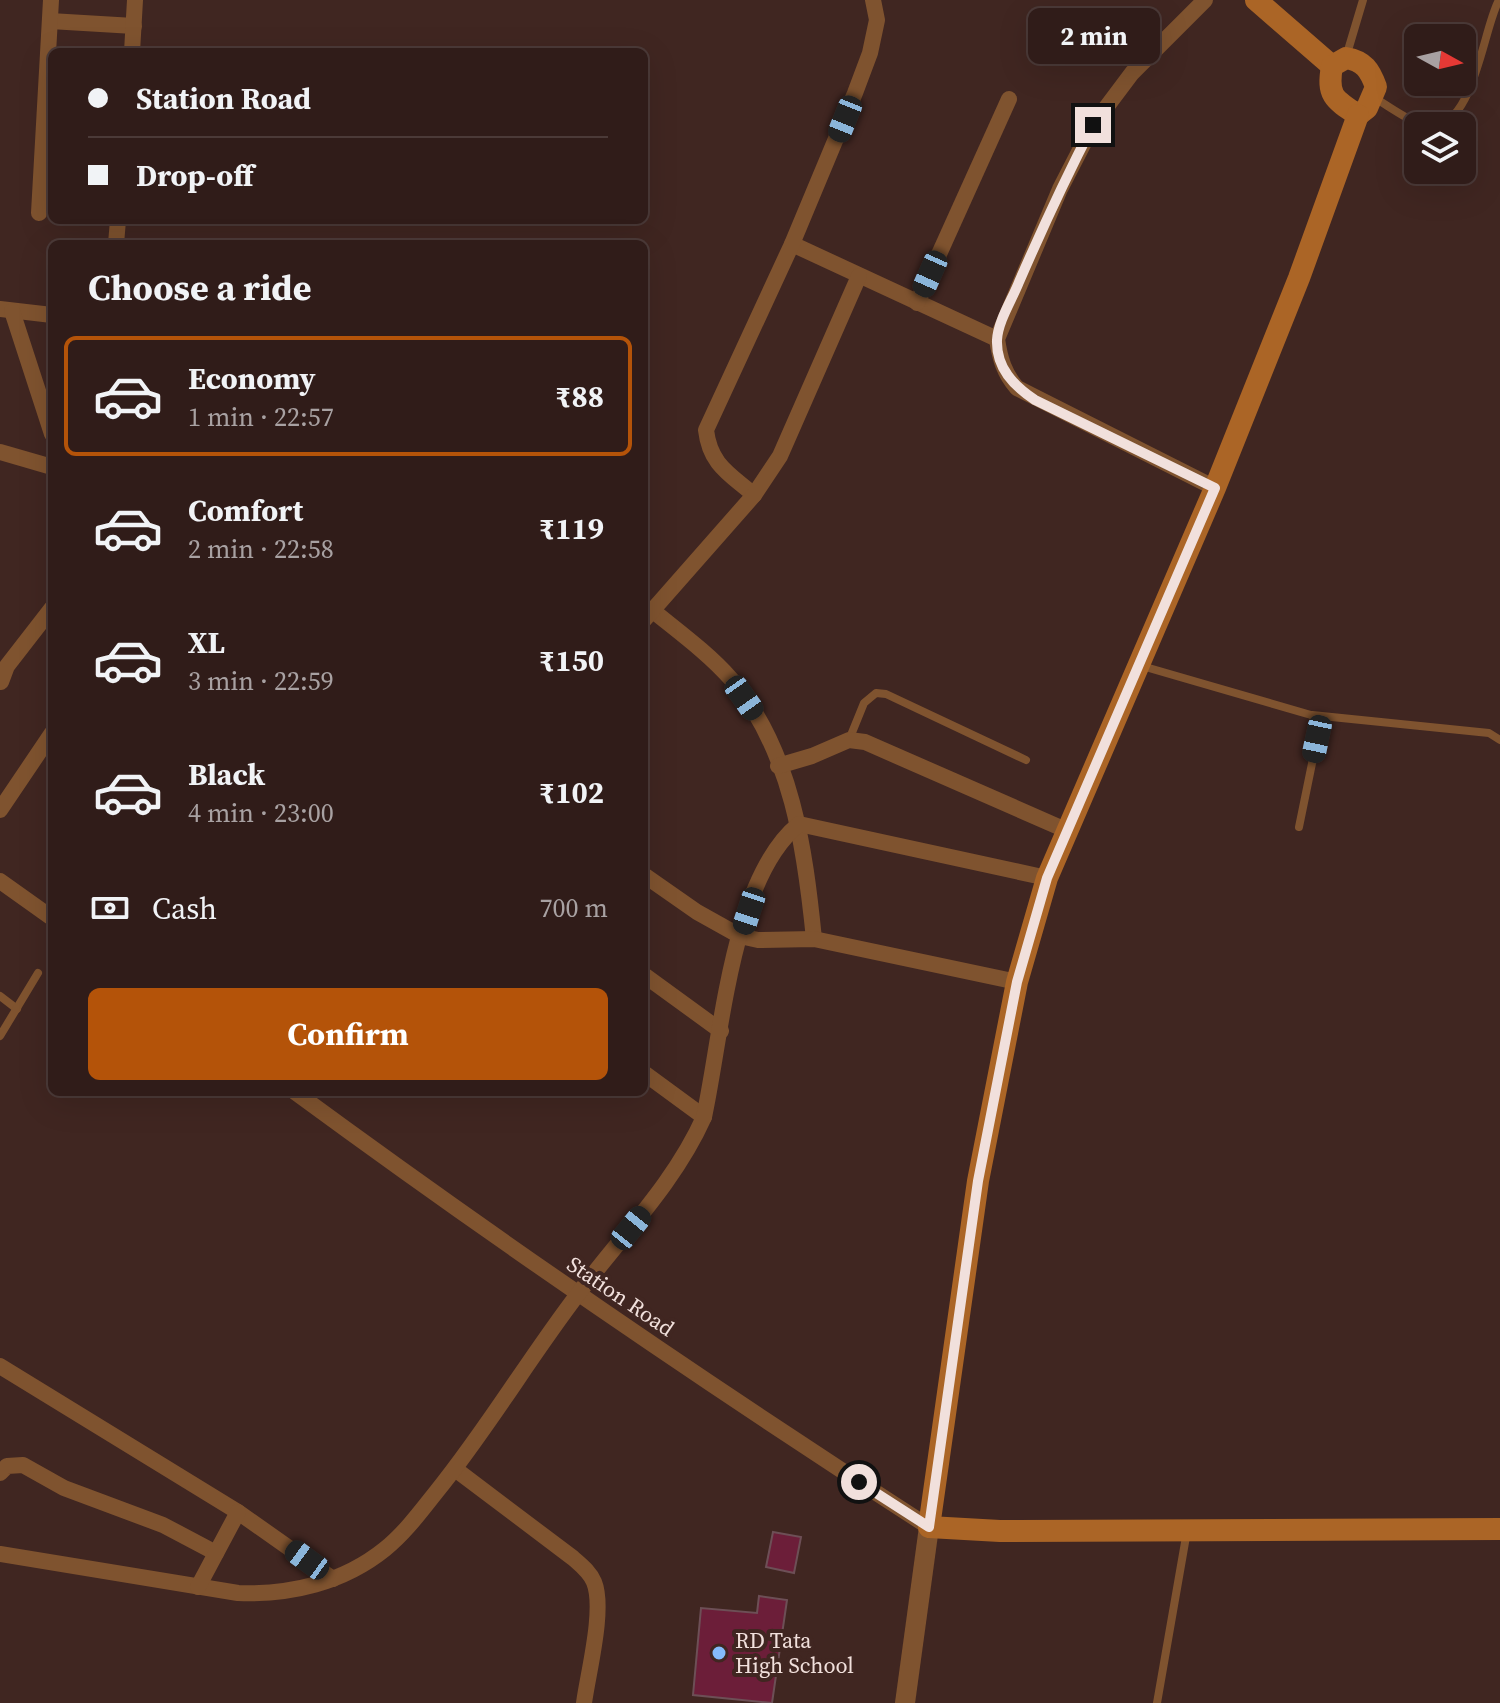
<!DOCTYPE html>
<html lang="en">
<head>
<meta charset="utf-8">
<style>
	body { margin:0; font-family:"Source Serif 4",serif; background:#382522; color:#f1f3f6; height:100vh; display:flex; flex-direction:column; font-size:30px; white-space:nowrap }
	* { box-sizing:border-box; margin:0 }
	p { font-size:26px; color:#a8a1a2 }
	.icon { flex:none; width:44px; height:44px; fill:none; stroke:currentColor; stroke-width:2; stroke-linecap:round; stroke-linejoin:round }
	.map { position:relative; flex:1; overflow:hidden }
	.details { position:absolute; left:48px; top:240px; width:600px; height:856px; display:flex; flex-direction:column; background:#301c19; border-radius:12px; box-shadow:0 8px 32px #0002,0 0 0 2px #4b3a38 }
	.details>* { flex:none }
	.hud { position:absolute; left:48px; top:48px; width:600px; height:176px; border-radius:12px; box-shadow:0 8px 32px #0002,0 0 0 2px #4b3a38; display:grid; align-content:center; height:176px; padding:0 40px; background:#301c19 }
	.needle { width:52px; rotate:98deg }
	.tools { position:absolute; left:1404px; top:24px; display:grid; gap:16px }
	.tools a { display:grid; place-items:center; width:72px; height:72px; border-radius:12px; background:#301c19; box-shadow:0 8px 32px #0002,0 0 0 2px #4b3a38; font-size:40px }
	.end { position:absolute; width:36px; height:36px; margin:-18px; border:10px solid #f1e0dc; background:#111; box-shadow:0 0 0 4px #111 }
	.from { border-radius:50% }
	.bubble { position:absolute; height:56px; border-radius:12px; background:#301c19; box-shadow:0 8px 32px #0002,0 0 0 2px #4b3a38; font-size:26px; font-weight:700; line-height:56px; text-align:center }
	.car { position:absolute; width:24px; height:48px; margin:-24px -12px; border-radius:10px; box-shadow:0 0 6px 2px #0007; background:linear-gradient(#222 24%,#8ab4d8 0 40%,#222 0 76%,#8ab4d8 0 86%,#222 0) }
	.hud b { display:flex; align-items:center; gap:28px; height:76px; font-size:30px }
	.hud b+b { border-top:2px solid #4b3a38 }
	.hud i { width:20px; height:20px; background:#f1f3f6 }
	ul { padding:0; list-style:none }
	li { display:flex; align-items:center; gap:24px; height:120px; margin:0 16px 12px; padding:0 24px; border:4px solid transparent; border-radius:12px }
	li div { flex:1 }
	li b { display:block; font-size:30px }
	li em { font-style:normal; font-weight:700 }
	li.current { border-color:#b45309 }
	li>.icon { width:72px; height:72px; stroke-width:1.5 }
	h2 { padding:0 40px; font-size:36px; line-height:96px }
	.pay { display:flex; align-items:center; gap:20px; height:88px; padding:0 40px; font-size:30px }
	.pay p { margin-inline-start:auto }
	.cta { display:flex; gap:16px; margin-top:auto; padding:16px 40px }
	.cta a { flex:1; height:92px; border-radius:12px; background:#b45309; color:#fff; font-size:32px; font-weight:700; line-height:92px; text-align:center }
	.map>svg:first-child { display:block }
	.building { fill:#6c1e39; stroke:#6d4f56; stroke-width:2 }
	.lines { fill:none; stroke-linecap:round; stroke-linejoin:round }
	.service { stroke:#7f532f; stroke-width:8 }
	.minor { stroke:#7f532f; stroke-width:16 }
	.tertiary { stroke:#7f532f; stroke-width:20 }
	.secondary { stroke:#ab6526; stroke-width:22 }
	.route { stroke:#f1e0dc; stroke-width:10 }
	.poi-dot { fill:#85bbfb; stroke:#402621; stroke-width:3 }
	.labels { text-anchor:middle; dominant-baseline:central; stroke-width:8; stroke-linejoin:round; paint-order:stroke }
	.street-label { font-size:22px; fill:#f1e0dc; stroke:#402621 }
	.poi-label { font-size:22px; fill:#f1e0dc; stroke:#402621; text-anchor:start }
</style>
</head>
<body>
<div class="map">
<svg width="1500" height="1703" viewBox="0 0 1500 1703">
	<rect width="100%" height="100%" fill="#402621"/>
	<!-- building -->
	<g class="building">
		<polygon points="773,1532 801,1537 794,1573 766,1567"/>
		<polygon points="759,1596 787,1600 772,1703 693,1695 701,1608 757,1613"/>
	</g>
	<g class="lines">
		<!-- service -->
		<g class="service">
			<polyline points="1346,57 1363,0"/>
			<path d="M1373,97C1389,106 1412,124 1429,126C1474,130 1483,28 1499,0"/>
			<polyline points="1142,666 1311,715 1317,720 1317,739 1299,827"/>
			<polyline points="1312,715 1489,733 1500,740"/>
			<polyline points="849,740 864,703 876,693 886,694 1026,760"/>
			<polyline points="0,996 17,1009"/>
			<polyline points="0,1036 38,973"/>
			<polyline points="1157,1703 1187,1531"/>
		</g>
		<!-- minor -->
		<g class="minor">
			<path d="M1205,0L1132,73L1093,125L1060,189L997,339C1000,359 1004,373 1017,388L1215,488"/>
			<polyline points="50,21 134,26"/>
			<polyline points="132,52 135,0"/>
			<polyline points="39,213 51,0"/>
			<polyline points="116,244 118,220"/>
			<polyline points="792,244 997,339"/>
			<polyline points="917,303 1009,99"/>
			<polyline points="0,309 52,315"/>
			<polyline points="12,311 52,434"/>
			<polyline points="0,452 52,467"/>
			<path d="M754,495C730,474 710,465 706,430L792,244L855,93L870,53L877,20L873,0"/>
			<path d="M652,610C679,632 708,653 731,679C792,751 805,849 814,939"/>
			<polyline points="644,620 754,495 780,456 859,276"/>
			<polyline points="1,682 7,666 52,608"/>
			<polyline points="778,766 812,756 849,740 865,742 1068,831"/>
			<polyline points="0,810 52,733"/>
			<polyline points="644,875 697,912 740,936 758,940 814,939 1017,982"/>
			<polyline points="0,881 52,918"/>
			<polyline points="644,975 721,1031"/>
			<polyline points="644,1073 704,1117"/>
			<path d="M295,1092C502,1244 713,1388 929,1527"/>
			<polyline points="0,1366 238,1512 333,1579"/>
			<path d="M455,1469L573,1558C581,1565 590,1572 594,1582C605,1609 588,1673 584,1703"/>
			<polyline points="0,1473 7,1466 23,1465 64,1488 163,1525 216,1553"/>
			<path d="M0,1554L238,1593C290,1595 343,1583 385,1549C405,1533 421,1511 437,1491C488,1428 529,1358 578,1294C622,1235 674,1184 704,1117C722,1034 732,878 799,824L1047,878"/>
			<polyline points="198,1587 238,1512"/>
		</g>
		<!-- tertiary -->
		<polyline class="tertiary" points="905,1703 929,1527"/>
		<!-- secondary -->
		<g class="secondary">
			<polyline points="1256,0 1332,66"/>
			<path d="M1346,58C1364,61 1370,70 1376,87L1367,108L1358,115C1333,99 1327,95 1332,66Z"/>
			<polyline points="1358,115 1299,278 1215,488 1047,878 1017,982 978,1181 929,1527 1000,1531 1500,1529"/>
		</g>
	</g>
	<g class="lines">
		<!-- route -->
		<path class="route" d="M859,1482L929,1527L978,1181L1017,982L1047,878L1215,488L1035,400C1014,386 996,368 997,340C998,321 1012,300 1019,282C1042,229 1066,177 1093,125"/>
	</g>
	<!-- markers -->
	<circle class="poi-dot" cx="719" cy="1653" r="8"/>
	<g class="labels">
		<!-- street labels -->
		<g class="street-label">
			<text transform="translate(621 1296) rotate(34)">Station Road</text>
		</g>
		<!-- poi labels -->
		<g class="poi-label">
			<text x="735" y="1640">RD Tata<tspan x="735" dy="25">High School</tspan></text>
		</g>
	</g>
</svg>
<div class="tools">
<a><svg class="needle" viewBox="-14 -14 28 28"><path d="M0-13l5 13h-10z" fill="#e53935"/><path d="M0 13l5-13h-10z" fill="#a8a1a2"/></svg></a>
<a><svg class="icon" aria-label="layers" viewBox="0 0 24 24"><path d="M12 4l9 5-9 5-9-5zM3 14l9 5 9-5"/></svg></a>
</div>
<i class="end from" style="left:859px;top:1482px"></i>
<i class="end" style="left:1093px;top:125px"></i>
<div class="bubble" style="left:1028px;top:8px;width:132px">2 min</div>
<i class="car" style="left:845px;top:119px;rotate:202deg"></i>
<i class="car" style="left:930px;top:274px;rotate:204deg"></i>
<i class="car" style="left:744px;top:698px;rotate:145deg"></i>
<i class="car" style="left:1317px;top:739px;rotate:192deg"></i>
<i class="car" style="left:749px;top:911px;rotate:198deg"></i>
<i class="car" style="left:631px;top:1228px;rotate:39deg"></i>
<i class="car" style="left:307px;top:1560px;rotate:306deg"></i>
<div class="hud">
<b><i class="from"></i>Station Road</b>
<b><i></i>Drop-off</b>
</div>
<section class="details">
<h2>Choose a ride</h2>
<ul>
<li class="current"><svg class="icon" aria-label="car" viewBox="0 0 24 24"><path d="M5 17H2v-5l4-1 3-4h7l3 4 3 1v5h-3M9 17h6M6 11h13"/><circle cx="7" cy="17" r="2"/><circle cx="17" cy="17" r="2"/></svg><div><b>Economy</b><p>1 min · 22:57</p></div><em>₹88</em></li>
<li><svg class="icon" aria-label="car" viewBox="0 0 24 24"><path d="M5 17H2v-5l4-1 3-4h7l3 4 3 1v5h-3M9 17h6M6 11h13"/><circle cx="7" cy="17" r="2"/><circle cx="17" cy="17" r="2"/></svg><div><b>Comfort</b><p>2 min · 22:58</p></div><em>₹119</em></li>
<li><svg class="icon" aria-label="car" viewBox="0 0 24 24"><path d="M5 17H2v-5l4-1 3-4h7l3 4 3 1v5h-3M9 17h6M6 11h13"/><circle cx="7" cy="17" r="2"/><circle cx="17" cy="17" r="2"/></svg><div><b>XL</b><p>3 min · 22:59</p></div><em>₹150</em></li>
<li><svg class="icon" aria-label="car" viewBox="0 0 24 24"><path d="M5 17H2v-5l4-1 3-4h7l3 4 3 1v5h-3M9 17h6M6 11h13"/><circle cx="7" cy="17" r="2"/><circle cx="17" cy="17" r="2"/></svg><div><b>Black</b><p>4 min · 23:00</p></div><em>₹102</em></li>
</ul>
<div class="pay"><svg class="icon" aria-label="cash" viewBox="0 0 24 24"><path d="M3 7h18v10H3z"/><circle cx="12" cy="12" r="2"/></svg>Cash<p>700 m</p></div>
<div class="cta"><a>Confirm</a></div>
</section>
</div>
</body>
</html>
